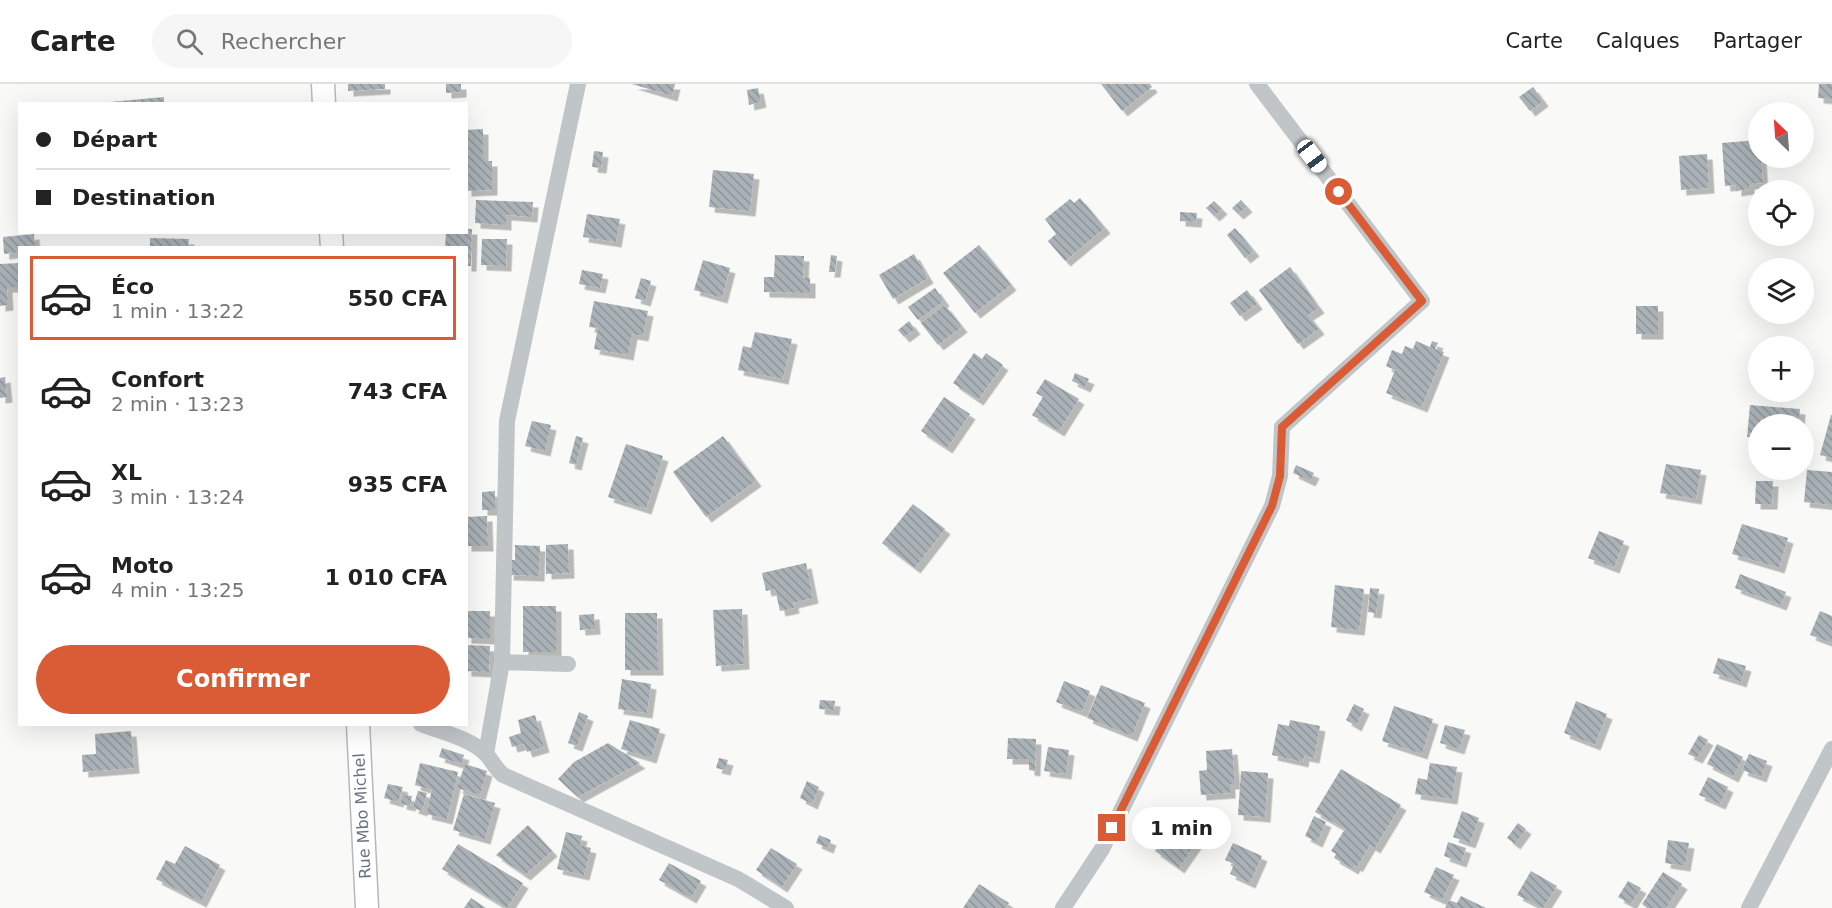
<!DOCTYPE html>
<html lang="fr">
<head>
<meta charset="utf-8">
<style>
	body { margin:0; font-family:"DejaVu Sans",sans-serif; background:#f6f6f6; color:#222; height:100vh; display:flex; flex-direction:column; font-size:22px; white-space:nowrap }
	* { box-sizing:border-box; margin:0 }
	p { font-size:20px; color:#767676 }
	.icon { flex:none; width:33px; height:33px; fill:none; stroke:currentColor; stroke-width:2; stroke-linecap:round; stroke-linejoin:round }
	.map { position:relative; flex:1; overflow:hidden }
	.sheet { position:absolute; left:18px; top:162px; width:450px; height:480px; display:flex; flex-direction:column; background:#fff; border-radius:0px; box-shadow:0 6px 24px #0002 }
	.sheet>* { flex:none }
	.guide { position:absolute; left:18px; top:18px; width:450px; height:132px; border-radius:0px; box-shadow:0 6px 24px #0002; display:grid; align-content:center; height:132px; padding:0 18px; background:#fff }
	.needle { width:39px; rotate:335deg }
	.tools { position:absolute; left:1748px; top:18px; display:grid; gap:12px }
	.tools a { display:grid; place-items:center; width:66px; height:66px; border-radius:50%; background:#fff; box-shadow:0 6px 24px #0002; font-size:30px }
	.end { position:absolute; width:27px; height:27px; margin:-14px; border:8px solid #da5c36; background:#fff; box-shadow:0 0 0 3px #fff }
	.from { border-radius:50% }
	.bubble { position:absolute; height:42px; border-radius:21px; background:#fff; box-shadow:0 6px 24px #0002; font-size:20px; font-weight:600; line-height:42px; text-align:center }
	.car { position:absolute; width:18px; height:36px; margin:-18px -9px; border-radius:8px; box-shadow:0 0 4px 2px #0007; background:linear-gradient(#fff 24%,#345 0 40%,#fff 0 76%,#345 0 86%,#fff 0) }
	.guide b { display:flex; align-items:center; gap:21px; height:57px; font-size:22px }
	.guide b+b { border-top:2px solid #e0e0e0 }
	.guide i { width:15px; height:15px; background:#222 }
	ul { padding:10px 0 0; list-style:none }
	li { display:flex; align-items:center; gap:18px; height:84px; margin:0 12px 9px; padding:0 6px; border:3px solid transparent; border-radius:0px }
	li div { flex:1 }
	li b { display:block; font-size:22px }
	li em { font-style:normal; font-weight:600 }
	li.on { border-color:#da5c36 }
	li>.icon { width:54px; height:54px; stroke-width:1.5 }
	.primary-button { display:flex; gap:12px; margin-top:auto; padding:12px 18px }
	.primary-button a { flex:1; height:69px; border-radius:36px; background:#da5c36; color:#fff; font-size:24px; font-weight:600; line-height:69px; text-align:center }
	header { display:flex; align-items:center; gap:36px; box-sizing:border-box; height:84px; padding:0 30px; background:#fff; border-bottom:2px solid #e0e0e0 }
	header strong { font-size:28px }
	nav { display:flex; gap:33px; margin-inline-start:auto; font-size:21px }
	.search { width:420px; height:54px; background:#f6f6f6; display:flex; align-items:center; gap:15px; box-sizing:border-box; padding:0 21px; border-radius:33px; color:#767676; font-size:22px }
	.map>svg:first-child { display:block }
	.building { fill:url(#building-back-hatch); filter:url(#shadow) }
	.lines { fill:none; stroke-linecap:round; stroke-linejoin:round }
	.secondary-casing { stroke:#b3b9bd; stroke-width:25 }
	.street { stroke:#c0c5c8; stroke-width:16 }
	.secondary { stroke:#fff; stroke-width:22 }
	.route { stroke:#da5c36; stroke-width:8 }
	.labels { text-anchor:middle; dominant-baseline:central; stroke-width:6; stroke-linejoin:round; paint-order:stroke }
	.street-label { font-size:16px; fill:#667580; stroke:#fff }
</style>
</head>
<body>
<header>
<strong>Carte</strong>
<div class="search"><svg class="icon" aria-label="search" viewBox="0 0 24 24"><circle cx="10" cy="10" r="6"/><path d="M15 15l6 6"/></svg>Rechercher</div>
<nav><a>Carte</a><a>Calques</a><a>Partager</a></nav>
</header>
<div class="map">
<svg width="1832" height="824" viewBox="0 0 1832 824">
	<defs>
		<pattern id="building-back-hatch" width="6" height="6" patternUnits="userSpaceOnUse" patternTransform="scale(1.5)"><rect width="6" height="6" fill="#aab2b7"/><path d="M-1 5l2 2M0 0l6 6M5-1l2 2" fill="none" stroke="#8e959a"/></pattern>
		<filter id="shadow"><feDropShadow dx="5.5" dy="5.5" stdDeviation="0" flood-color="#0004"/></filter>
	</defs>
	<rect width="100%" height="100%" fill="#f9f9f7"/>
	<!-- building -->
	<g class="building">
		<polygon points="348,0 385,0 385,5 348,7"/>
		<polygon points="446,0 461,0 461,8 446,9"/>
		<polygon points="632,0 675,0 672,12"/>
		<polygon points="1101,0 1150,0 1152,3 1122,27"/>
		<polygon points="1819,0 1832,0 1832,15 1818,14"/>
		<polygon points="1533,3 1543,17 1530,27 1519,13"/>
		<polygon points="758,4 761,18 749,21 747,6"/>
		<polygon points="164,13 164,20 110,20 110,18"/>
		<polygon points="483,45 483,77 492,77 492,106 466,107 466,46"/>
		<polygon points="1758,56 1758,74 1761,74 1763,99 1749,100 1749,105 1736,107 1736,101 1725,102 1722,59"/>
		<polygon points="594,67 603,68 601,84 592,83"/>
		<polygon points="1707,70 1709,104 1681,106 1679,72"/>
		<polygon points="713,86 754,90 750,127 709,123"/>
		<polygon points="1080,114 1105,144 1065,177 1048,157 1056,150 1045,135 1070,115 1074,119"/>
		<polygon points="476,116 533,118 532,133 506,131 506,141 475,139"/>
		<polygon points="1241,116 1247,123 1238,130 1232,124"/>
		<polygon points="1214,117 1222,125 1214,132 1206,124"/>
		<polygon points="1180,128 1197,129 1196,138 1180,137"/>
		<polygon points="587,130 620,135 616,158 583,153"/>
		<polygon points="1235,144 1254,167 1245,174 1227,151"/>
		<polygon points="466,145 472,145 471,182 466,182 466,164 445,164 446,148 466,148"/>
		<polygon points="34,150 35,164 20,164 20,168 4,170 3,153"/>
		<polygon points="150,154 189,155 188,164 150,164"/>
		<polygon points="482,155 507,155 506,182 481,181"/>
		<polygon points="979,161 1011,201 975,229 943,189"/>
		<polygon points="914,170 928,194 893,215 879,191"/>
		<polygon points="775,171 804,172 803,194 810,194 810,209 764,208 764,193 774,193"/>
		<polygon points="831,171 837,172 835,188 829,188"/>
		<polygon points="703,176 730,184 722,214 694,206"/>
		<polygon points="20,179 20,203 7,203 8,221 0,222 0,180"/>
		<polygon points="1290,183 1319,224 1308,231 1319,245 1298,260 1259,206"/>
		<polygon points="582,186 603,190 600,204 579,200"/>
		<polygon points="641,194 651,197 645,217 635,214"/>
		<polygon points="935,204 944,217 918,236 908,223"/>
		<polygon points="1247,206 1257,220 1240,232 1230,219"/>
		<polygon points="594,217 648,227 643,252 632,250 628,271 594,265 598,244 589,243"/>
		<polygon points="945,221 962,243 938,261 921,239"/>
		<rect x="1636" y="222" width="22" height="28"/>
		<polygon points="909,237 915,245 904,253 898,246"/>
		<polygon points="755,248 792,255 783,295 738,286 743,262 751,264"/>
		<polygon points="1416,257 1430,263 1432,257 1438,259 1435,265 1444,268 1422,323 1386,309 1395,286 1386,282 1392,266 1402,270 1405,262 1413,265"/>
		<polygon points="974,269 982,275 986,269 1003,281 978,316 953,299"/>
		<polygon points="1075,289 1089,295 1085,303 1072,297"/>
		<polygon points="5,293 7,313 0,314 0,294"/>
		<polygon points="1045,295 1079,315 1059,347 1032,331 1043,313 1036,309"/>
		<polygon points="944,313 970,330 947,364 921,347"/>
		<polygon points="1750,321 1800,325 1799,340 1758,340 1758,354 1747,353"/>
		<polygon points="1831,331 1832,331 1832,374 1820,371"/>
		<polygon points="532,337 551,341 545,367 525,362"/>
		<polygon points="576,352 583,354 576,381 569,379"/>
		<polygon points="723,352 756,397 706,433 673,388"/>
		<polygon points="626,360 663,372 646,425 608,413"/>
		<polygon points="1666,380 1701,386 1696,415 1660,409"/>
		<polygon points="1296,381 1314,389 1310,397 1293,389"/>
		<polygon points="1807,386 1832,388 1832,421 1804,418"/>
		<polygon points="1756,397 1773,397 1772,420 1755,420"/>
		<polygon points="495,407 495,426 482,426 482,408"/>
		<polygon points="913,420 945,445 915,484 882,459"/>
		<polygon points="487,432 488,462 466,462 466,433"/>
		<polygon points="1742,440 1788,454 1779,484 1732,470"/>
		<polygon points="1599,447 1624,457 1614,484 1588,474"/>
		<polygon points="568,460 569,489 546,490 546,461"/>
		<polygon points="515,461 540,462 539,492 508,491 509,476 515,476"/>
		<polygon points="806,479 813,514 793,519 794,524 780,527 775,505 766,507 762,489"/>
		<polygon points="1740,490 1786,508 1781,521 1735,504"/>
		<polygon points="1335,501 1364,505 1359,546 1331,543"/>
		<polygon points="1370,504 1379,505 1376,529 1368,528"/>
		<rect x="523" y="522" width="33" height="46"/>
		<polygon points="742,525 744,580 716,582 713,526"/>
		<polygon points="466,527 490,527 490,555 466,554"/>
		<polygon points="1820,527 1832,532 1832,559 1810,551"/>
		<polygon points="625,529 657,529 658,586 625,586"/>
		<polygon points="594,530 595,545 580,546 579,531"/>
		<polygon points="466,561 490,562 489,588 466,587"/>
		<polygon points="1718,574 1746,582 1741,598 1713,589"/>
		<polygon points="622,595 651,600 647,629 618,625"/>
		<polygon points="1064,597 1090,607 1082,628 1056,618"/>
		<polygon points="1101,601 1145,619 1132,652 1087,634"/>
		<polygon points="820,616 835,617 834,626 819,625"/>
		<polygon points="1576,617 1607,630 1595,661 1564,649"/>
		<polygon points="1354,620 1364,625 1356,642 1346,636"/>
		<polygon points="1394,622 1433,635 1422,670 1382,657"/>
		<polygon points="579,628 588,632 577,662 568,659"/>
		<polygon points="535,631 544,663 527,668 524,660 512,663 509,653 521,649 518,636"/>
		<polygon points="630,636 660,645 651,674 621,665"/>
		<polygon points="1290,636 1320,642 1314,674 1304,672 1303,678 1272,671 1278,640 1289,642"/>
		<polygon points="1445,641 1465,646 1459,665 1440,659"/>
		<polygon points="131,647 134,684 83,688 82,671 96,670 95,650"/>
		<polygon points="1699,651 1708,656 1697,674 1688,670"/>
		<polygon points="1008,654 1036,655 1035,687 1029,686 1029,675 1007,675"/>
		<polygon points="608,659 640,679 578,713 558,695 574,678"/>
		<polygon points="1717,660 1743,673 1733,693 1707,680"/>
		<polygon points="1048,663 1069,666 1066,690 1044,687"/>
		<polygon points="442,664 464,671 461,680 439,673"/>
		<polygon points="1232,665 1235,700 1230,700 1230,709 1201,711 1199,687 1207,686 1206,667"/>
		<polygon points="1749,670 1767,677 1761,693 1742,686"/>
		<polygon points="719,674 728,676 725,686 716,684"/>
		<polygon points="420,679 458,688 447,735 426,730 432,706 415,701"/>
		<polygon points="1430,679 1457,683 1452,715 1415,710 1418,694 1427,696"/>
		<polygon points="465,680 487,687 480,711 457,704"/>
		<polygon points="1341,685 1401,721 1375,764 1370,761 1357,783 1355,781 1353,785 1334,774 1336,770 1331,767 1345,745 1315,728"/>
		<polygon points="1241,687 1268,689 1265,733 1238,731"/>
		<polygon points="1708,693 1728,703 1720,720 1699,711"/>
		<polygon points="807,697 819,703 812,720 800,714"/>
		<polygon points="388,700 403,703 398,718 384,714"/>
		<polygon points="418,707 427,709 422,727 413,724"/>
		<polygon points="464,710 495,719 485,755 453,746"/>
		<polygon points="402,711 412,712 410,722 401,720"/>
		<polygon points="1462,727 1479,734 1470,759 1453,753"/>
		<polygon points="1314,732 1326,738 1317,758 1305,752"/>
		<polygon points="1518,739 1526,745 1515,760 1507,754"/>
		<polygon points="528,741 552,767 525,791 496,771"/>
		<polygon points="1173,741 1197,758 1179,784 1155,767 1158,763 1154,760 1165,746 1168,748"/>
		<polygon points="566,748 582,752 580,761 591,764 584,791 557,785"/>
		<polygon points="819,751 831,756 828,764 816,759"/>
		<polygon points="1668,756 1689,759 1685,782 1665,779"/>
		<polygon points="1448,758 1466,764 1461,778 1444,772"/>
		<polygon points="1233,759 1262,772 1250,799 1230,790 1234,780 1225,776"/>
		<polygon points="458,760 523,799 507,824 442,785"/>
		<polygon points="185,762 220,781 201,818 156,795 166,776 175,780"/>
		<polygon points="771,764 797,780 782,803 756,786"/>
		<polygon points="669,779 701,797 691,814 659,796"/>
		<polygon points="1436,783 1454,791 1442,816 1424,808"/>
		<polygon points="1531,787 1557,802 1543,824 1517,811"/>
		<polygon points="1663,788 1682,800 1666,824 1647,824 1642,820"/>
		<polygon points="1628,797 1641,804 1631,820 1618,813"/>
		<polygon points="979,800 1009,819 1006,824 963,824"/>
		<polygon points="1461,812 1486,824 1445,824 1449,816 1457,819"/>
		<polygon points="471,814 486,824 464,824"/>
	</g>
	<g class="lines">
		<defs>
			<g id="secondary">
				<polyline points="323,0 324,20"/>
				<polyline points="331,148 332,164"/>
				<polyline points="358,640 367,824"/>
			</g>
		</defs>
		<!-- secondary casing -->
		<use href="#secondary" class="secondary-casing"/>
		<!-- street -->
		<g class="street">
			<polyline points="502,578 507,337 578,0"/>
			<path d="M421,640C441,648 470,654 486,670C492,676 494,683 503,691L738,795L786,824"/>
			<polyline points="486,670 502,578 568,580"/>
			<polyline points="1063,824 1102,765 1272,422 1280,392 1282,343 1422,217 1257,0"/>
			<polyline points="1749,824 1832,665"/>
		</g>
		<!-- secondary -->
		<use href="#secondary" class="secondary"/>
	</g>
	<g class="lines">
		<!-- route -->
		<polyline class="route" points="1112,744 1272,422 1280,392 1282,343 1422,217 1339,108"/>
	</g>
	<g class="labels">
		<!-- street labels -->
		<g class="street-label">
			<text transform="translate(362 732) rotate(-93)">Rue Mbo Michel</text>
		</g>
	</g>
</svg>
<div class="tools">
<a><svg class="needle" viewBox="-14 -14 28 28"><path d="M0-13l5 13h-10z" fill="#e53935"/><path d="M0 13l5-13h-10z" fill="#767676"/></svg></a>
<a><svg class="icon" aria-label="locate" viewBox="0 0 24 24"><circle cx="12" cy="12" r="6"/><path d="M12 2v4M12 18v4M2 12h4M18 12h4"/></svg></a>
<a><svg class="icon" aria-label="layers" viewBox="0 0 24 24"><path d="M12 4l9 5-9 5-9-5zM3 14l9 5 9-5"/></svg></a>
<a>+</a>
<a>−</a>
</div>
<i class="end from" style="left:1339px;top:108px"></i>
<i class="end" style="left:1112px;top:744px"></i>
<div class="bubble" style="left:1132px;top:723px;width:99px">1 min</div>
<i class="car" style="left:1312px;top:72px;rotate:143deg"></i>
<div class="guide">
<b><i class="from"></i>Départ</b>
<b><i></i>Destination</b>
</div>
<section class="sheet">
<ul>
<li class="on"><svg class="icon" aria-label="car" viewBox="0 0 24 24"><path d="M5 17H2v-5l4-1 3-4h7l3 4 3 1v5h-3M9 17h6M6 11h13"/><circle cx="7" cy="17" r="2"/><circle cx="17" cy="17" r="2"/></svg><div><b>Éco</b><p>1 min · 13:22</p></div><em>550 CFA</em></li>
<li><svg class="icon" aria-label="car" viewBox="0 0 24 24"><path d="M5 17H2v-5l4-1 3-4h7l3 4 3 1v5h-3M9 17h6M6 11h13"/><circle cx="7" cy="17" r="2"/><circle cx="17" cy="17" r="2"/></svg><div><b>Confort</b><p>2 min · 13:23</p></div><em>743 CFA</em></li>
<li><svg class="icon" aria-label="car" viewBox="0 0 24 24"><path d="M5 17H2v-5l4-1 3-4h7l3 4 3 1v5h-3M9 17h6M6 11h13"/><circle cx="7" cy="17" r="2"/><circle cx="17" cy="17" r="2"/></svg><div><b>XL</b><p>3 min · 13:24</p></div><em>935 CFA</em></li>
<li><svg class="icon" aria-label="car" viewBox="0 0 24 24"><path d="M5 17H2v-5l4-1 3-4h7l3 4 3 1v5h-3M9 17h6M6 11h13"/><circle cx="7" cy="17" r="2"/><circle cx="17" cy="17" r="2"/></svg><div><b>Moto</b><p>4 min · 13:25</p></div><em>1 010 CFA</em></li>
</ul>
<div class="primary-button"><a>Confirmer</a></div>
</section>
</div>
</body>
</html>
